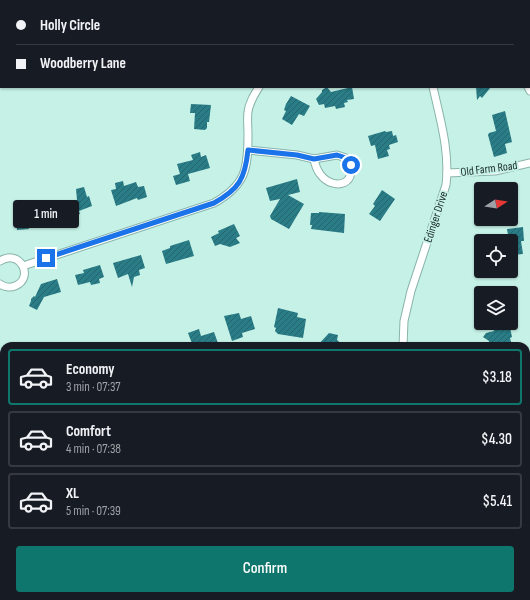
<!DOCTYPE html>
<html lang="en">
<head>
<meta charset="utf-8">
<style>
	body { margin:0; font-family:"Sofia Sans Condensed",sans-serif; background:#20242c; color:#f1f3f6; height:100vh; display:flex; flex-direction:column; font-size:15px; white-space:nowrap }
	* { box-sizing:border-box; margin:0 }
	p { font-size:13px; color:#9ea1a6 }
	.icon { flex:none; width:22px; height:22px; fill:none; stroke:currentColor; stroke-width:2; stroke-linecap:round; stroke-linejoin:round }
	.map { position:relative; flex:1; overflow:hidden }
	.sheet { position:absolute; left:0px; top:342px; width:530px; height:258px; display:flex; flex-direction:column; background:#171b24; border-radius:12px 12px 0 0; box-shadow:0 1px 3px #0004 }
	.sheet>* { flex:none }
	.hud { position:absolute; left:0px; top:0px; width:530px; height:88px; box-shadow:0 1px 3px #0004; display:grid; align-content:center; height:88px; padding:0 16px; background:#171b24 }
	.needle { width:26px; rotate:78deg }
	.buttons { position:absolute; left:474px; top:182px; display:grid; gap:8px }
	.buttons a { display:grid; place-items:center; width:44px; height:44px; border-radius:4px; background:#171b24; box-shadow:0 1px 3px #0004; font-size:20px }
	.end { position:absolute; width:18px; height:18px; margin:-9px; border:5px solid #1a73e8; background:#fff; box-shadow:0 0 0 2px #fff }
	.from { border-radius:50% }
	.bubble { position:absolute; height:28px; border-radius:4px; background:#171b24; box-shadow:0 1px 3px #0004; font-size:13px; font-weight:600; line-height:28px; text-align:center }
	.hud b { display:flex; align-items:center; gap:14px; height:38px; font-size:15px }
	.hud b+b { border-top:1px solid #363941 }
	.hud i { width:10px; height:10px; background:#f1f3f6 }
	ul { padding:7px 0 0; list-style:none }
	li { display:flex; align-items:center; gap:12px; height:56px; margin:0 8px 6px; padding:0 8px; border:2px solid #363941; border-radius:4px }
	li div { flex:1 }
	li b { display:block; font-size:15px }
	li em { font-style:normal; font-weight:600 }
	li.on { border-color:#0f766e }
	li>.icon { width:36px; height:36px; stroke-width:1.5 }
	.button { display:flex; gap:8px; margin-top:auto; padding:8px 16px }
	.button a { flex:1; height:46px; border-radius:4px; background:#0f766e; color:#fff; font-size:16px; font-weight:600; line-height:46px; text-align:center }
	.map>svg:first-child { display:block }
	.building { fill:url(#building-hatch) }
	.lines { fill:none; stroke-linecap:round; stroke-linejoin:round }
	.street-casing { stroke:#89b4aa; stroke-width:9 }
	.street { stroke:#fff; stroke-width:7 }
	.route { stroke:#1a73e8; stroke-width:5 }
	.labels { text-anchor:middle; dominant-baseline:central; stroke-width:3.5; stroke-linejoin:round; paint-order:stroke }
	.street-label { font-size:12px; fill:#192b27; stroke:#c5f1e7 }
</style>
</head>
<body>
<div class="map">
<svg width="530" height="600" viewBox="0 0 530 600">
	<defs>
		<pattern id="building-hatch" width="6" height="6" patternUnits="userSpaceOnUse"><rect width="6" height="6" fill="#2a7c86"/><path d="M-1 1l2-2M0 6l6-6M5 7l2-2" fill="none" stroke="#23666e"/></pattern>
	</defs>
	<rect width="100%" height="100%" fill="#c5f1e7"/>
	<!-- building -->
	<g class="building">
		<polygon points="327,87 331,92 352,87 354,99 347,100 348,102 344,103 345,107 336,109 335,106 325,108 324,104 319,105 316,99 322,92 322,90"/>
		<polygon points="476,87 491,87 482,98 480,96 477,100"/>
		<polygon points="291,96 310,106 304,116 299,114 292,125 282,119 286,111 284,110 286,104"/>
		<polygon points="191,104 211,105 209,122 207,122 207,128 205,130 194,129 195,113 190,113"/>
		<polygon points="505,111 512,142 505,144 507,153 494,157 488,135 489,133 496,131 492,115"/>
		<polygon points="385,131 386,132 392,131 393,136 396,135 398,142 389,145 390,149 387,150 389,156 378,159 375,145 371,146 368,136"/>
		<polygon points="200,152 201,157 206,155 210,168 188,174 190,181 176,185 173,176 180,174 177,164 193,160 191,155"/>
		<polygon points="297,179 300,192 288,195 304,204 289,229 271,219 270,216 280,199 270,201 266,188"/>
		<polygon points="123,181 124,186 136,182 138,187 144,186 147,197 138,200 137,198 116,206 111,190 116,189 115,183"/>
		<polygon points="84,187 87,197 89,196 92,206 79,211 80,214 64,219 58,202 77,200 76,189"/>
		<polygon points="382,190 395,199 380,221 369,214 375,206 373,204"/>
		<polygon points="29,205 30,210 40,209 42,224 28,225 29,229 17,230 15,212 18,212 18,206"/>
		<polygon points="319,212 345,214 344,233 311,229 312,225 310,225 311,213 319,213"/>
		<polygon points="234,224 240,236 236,238 240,243 230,247 220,244 215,246 211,237 219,233 218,231"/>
		<polygon points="523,227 524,241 521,241 523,254 511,255 511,241 509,241 507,229"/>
		<polygon points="189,240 194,256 166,264 162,251 170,248 170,246"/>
		<polygon points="141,255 145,268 139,270 140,275 134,277 132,287 128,274 118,278 113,263"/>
		<polygon points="100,265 104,277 99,279 100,283 91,285 90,282 78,285 75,275 84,273 83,270"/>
		<polygon points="57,279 61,292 44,297 37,310 29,306 31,301 31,299 34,296 35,297 41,284"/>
		<polygon points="278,308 298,313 297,317 306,319 303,338 278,334 275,331 276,328 274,327"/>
		<polygon points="239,313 241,319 251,316 255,329 242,333 243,337 232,341 224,316"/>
		<polygon points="492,323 509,323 512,337 510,338 512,346 490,346 489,341 483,337 486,333 494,331"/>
		<polygon points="199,329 201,336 214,332 219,346 193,346 188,333"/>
		<polygon points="329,333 338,335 337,340 344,346 317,346"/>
	</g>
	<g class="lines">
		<defs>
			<g id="street">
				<polyline points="443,1 443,0"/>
				<polyline points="516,1 518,0"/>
				<polyline points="528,87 530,91"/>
				<polyline points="248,150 297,155 314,159"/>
				<path d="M337,155L346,158C362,183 334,193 320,174C317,170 315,164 314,159Z"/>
				<polyline points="447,173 495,171 530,163"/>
				<path d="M0,261C20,248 35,278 15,286C10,288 4,287 0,284"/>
				<path d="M23,266L214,203C246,185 248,169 248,134C248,127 247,119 248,112C249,103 254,95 259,87"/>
				<path d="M403,346L404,321L411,291L446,185C450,151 440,119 433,87"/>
				<polyline points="526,541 530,539"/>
				<polyline points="125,596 126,600"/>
				<polyline points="486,596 488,600"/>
				<polyline points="313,600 328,596"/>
			</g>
		</defs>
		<!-- street casing -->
		<use href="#street" class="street-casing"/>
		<!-- street -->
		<use href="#street" class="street"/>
	</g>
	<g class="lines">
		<!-- route -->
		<path class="route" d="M46,258L214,203C239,189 245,179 248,150L297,155L314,159L337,155L346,158L351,165"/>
	</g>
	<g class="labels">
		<!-- street labels -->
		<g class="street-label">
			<text transform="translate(489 169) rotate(-7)">Old Farm Road</text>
			<text transform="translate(436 217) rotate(-72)">Edinger Drive</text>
		</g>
	</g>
</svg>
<div class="buttons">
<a><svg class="needle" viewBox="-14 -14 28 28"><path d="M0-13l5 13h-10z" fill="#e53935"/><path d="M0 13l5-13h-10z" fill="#9ea1a6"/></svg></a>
<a><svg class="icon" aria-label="locate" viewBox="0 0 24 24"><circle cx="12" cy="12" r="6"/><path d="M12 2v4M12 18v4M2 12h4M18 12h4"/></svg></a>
<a><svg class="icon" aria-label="layers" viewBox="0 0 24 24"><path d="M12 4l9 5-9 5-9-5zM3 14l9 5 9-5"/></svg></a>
</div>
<i class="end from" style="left:351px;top:165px"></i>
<i class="end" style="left:46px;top:258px"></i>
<div class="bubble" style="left:13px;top:200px;width:66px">1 min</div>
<div class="hud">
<b><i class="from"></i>Holly Circle</b>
<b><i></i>Woodberry Lane</b>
</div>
<section class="sheet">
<ul>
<li class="on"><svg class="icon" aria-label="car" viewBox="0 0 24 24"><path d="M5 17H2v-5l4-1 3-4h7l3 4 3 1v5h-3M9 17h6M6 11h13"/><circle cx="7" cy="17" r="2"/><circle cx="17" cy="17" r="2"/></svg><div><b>Economy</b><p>3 min · 07:37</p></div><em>$3.18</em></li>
<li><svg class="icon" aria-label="car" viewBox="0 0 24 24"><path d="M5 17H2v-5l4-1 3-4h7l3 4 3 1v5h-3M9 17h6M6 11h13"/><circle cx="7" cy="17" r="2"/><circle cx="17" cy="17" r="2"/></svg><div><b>Comfort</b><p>4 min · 07:38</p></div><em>$4.30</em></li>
<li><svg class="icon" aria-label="car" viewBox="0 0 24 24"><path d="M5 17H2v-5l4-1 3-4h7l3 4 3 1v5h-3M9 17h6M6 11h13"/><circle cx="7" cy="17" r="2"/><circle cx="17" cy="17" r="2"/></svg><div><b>XL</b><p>5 min · 07:39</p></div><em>$5.41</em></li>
</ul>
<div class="button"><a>Confirm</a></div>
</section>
</div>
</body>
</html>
